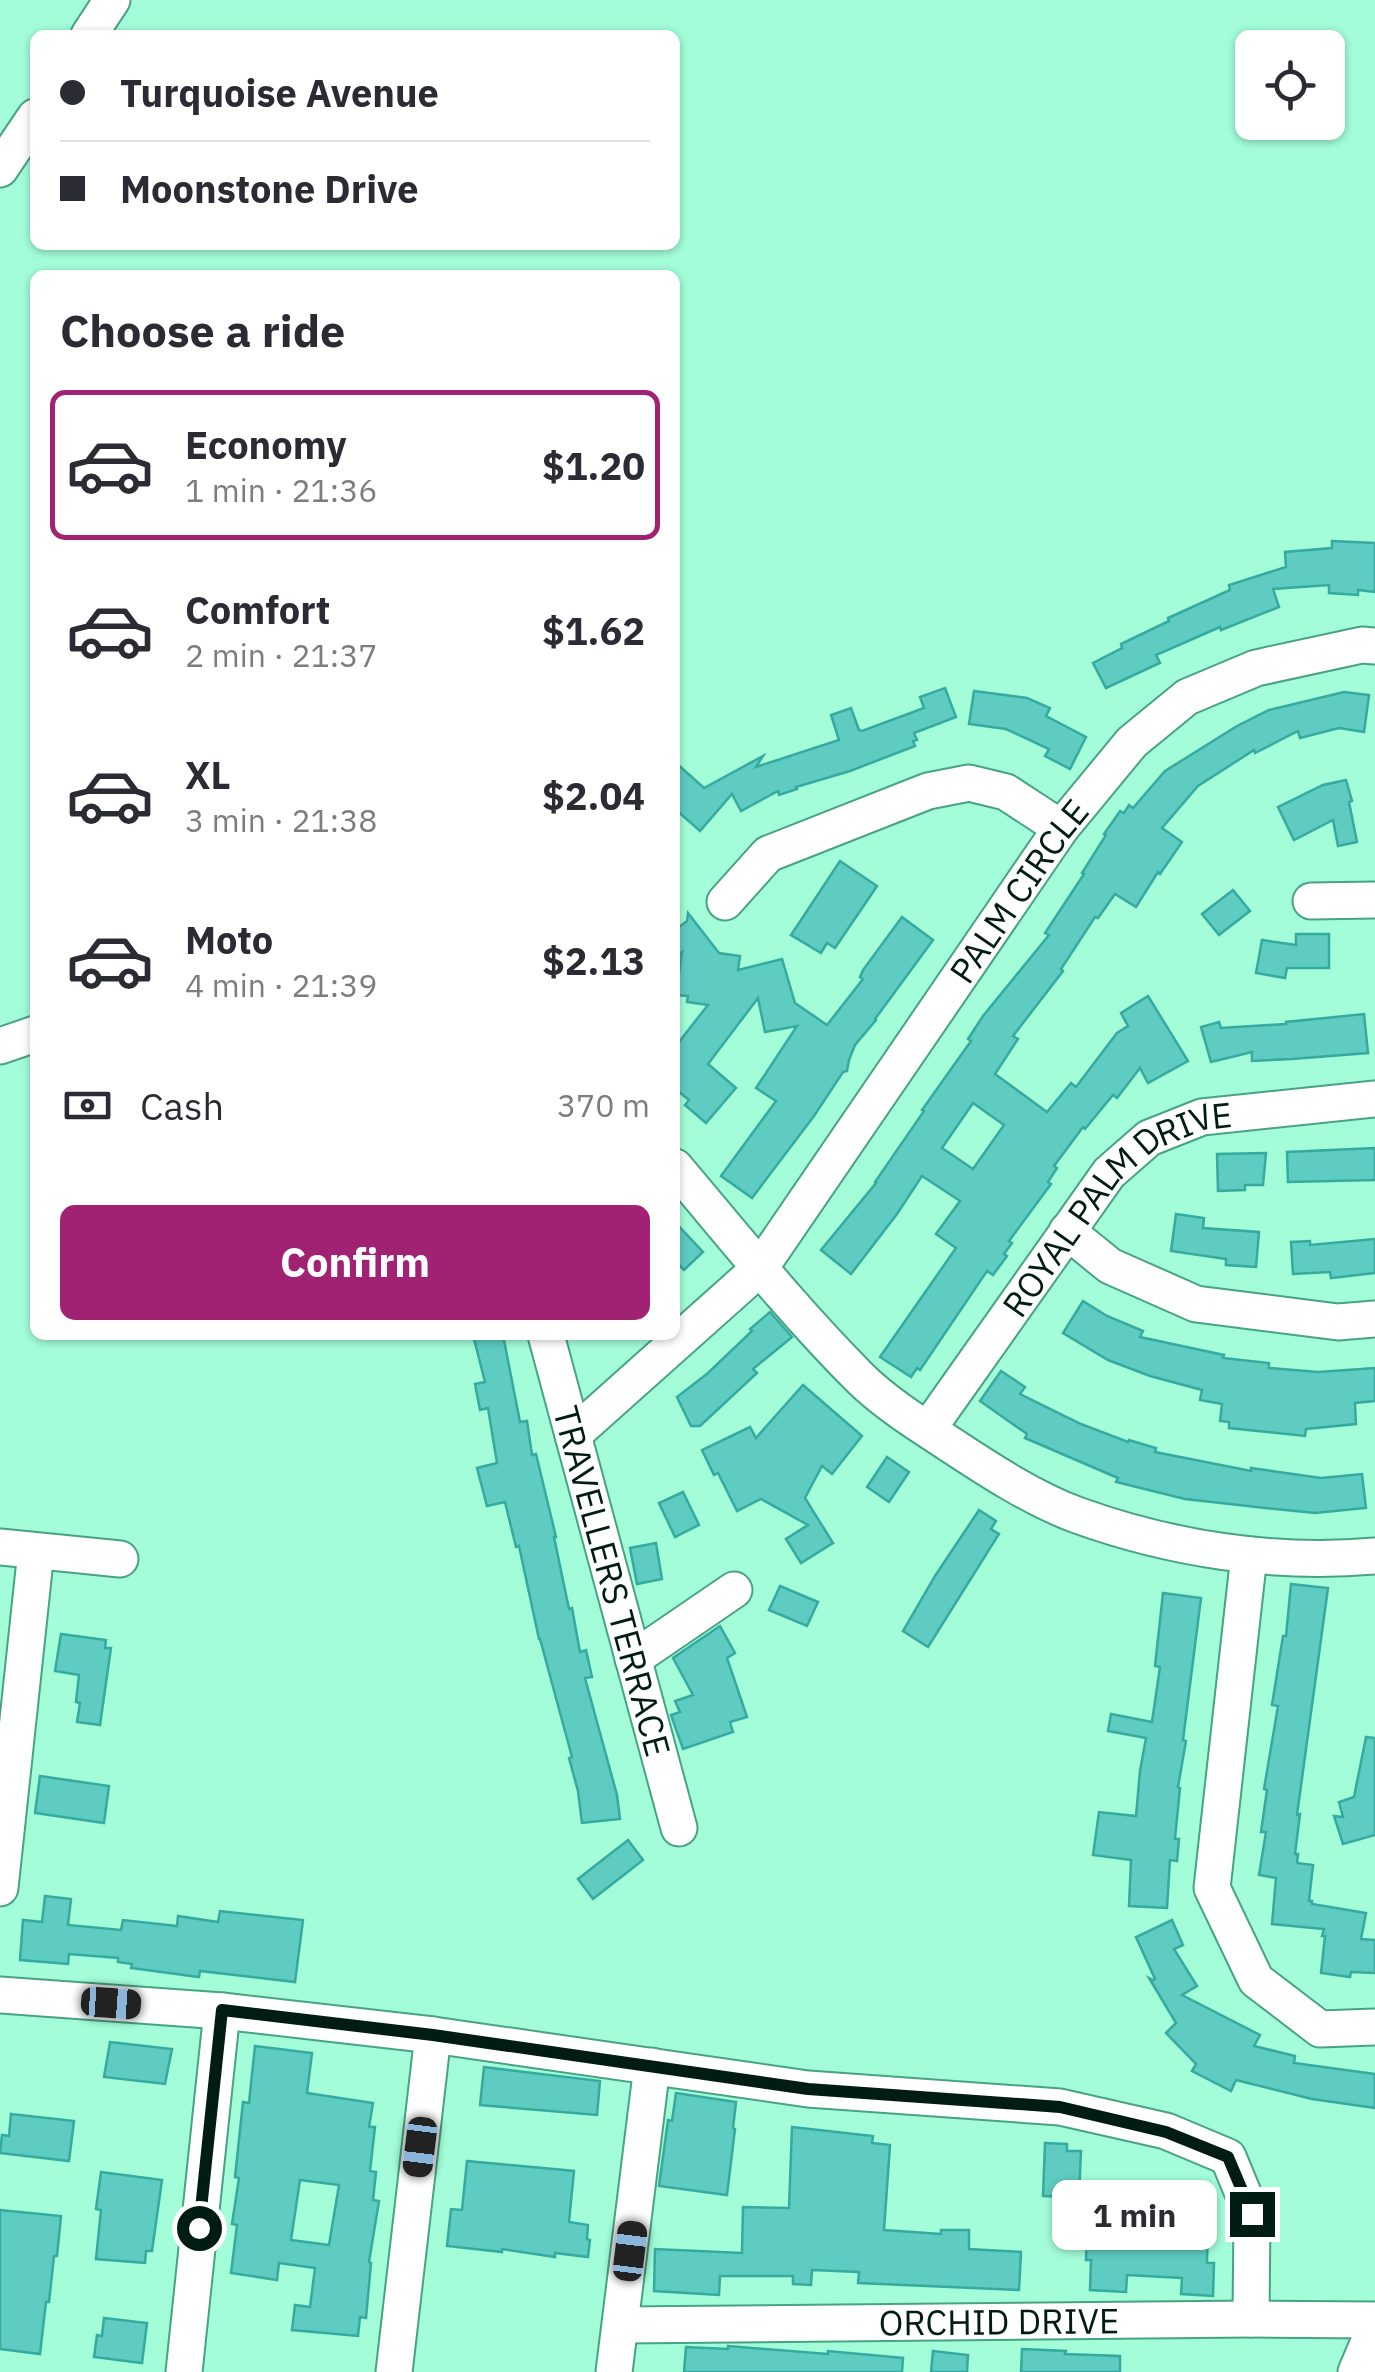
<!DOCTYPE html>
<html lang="en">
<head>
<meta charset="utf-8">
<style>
	body { margin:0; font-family:"IBM Plex Sans",sans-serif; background:#f2f2f3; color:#2b2b33; height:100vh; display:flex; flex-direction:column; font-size:38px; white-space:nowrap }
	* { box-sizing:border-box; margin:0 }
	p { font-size:32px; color:#7c7c81 }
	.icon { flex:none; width:55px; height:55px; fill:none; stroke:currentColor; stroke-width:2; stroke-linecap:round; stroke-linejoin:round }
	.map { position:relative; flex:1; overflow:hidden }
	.details { position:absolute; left:30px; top:270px; width:650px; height:1070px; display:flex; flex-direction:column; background:#fff; border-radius:15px; box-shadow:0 2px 8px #0004 }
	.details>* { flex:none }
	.guide { position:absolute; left:30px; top:30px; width:650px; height:220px; border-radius:15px; box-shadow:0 2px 8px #0004; display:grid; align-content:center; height:220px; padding:0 30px; background:#fff }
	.fabs { position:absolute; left:1235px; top:30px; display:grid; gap:20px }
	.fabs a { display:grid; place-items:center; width:110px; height:110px; border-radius:15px; background:#fff; box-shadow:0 2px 8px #0004; font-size:50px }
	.end { position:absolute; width:45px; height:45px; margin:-22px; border:12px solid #011d13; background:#fff; box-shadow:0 0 0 5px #fff }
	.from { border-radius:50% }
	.bubble { position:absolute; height:70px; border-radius:15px; background:#fff; box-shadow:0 2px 8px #0004; font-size:32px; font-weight:700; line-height:70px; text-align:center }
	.car { position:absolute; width:30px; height:60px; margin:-30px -15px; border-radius:12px; box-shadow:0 0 8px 2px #0007; background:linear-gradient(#222 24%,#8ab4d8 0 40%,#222 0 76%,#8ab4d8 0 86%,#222 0) }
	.guide b { display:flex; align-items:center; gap:35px; height:95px; font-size:38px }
	.guide b+b { border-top:2px solid #e1e1e2 }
	.guide i { width:25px; height:25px; background:#2b2b33 }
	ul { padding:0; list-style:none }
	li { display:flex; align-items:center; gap:30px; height:150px; margin:0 20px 15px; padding:0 10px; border:5px solid transparent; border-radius:15px }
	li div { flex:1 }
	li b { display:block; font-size:38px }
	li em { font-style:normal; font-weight:700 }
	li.on { border-color:#a12173 }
	li>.icon { width:90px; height:90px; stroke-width:1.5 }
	h2 { padding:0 30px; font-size:45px; line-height:120px }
	.pay { display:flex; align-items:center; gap:25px; height:110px; padding:0 30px; font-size:38px }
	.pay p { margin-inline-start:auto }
	.cta { display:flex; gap:20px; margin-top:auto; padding:20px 30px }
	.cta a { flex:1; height:115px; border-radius:15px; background:#a12173; color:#fff; font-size:40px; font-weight:700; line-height:115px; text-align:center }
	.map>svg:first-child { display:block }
	.building { fill:#5eccc1; stroke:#36aa9f; stroke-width:2.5; fill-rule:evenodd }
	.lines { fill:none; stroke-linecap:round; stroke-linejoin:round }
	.minor-casing { stroke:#47a382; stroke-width:39 }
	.minor { stroke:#fff; stroke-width:35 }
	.route { stroke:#011d13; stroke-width:12 }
	.labels { text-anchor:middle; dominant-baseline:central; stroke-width:8; stroke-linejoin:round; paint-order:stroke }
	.street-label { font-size:35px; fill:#011d13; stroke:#fff }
</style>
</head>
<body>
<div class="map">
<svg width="1375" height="2372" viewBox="0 0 1375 2372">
	<rect width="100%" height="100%" fill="#a2fdd8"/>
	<!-- building -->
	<g class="building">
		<polygon points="1332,541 1375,543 1375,592 1358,590 1358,595 1329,593 1329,585 1273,589 1279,607 1221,630 1220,627 1156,655 1160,663 1106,688 1093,663 1122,648 1121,644 1169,621 1168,618 1230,590 1229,585 1286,567 1285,552 1332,548"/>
		<polygon points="945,688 956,717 914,733 917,740 913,741 915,746 850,771 796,787 797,789 779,795 778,791 741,811 732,794 700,831 675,809 675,762 704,788 763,756 756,767 839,740 831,715 851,708 859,730 862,731 924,708 920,697"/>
		<polygon points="974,691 1027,698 1050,708 1046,716 1086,737 1070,769 1045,756 1049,749 1006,729 969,724"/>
		<path d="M1344,692L1369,695L1364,732L1339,728L1300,738L1298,731L1255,753L1254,750L1198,786L1162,828L1182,842L1160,874L1158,872L1136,907L1115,894L1098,918L1095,917L1061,969L1063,971L1013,1036L1018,1039L995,1074L1047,1112L1071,1083L1076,1087L1117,1033L1128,1026L1121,1013L1148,996L1188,1061L1148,1083L1140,1068L1117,1098L1113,1095L1085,1129L1083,1127L1054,1166L1057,1168L1048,1182L1051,1184L1009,1241L1012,1243L1004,1254L1007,1256L993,1275L987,1271L920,1370L917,1368L911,1377L880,1357L956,1248L936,1234L960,1201L922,1176L897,1214L851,1274L821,1250L876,1183L875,1182L924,1111L922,1110L971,1041L968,1039L983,1016L1049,935L1045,933L1084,874L1082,873L1106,835L1104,834L1120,811L1124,813L1129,805L1133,808L1165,771L1237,726L1269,710ZM973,1103L1004,1125L973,1169L942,1148Z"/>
		<polygon points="1346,780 1352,801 1349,802 1357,842 1338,846 1333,820 1294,840 1278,807 1323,785"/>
		<polygon points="840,861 877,886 835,948 827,943 821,953 791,935"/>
		<polygon points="1233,890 1250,911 1219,935 1202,914"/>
		<polygon points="688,913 719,953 740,956 738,970 782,959 795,1003 827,1025 863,979 860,977 863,970 902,917 933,940 875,1019 876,1020 855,1045 849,1060 847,1071 843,1072 814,1116 752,1198 721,1176 776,1101 756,1088 797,1026 765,1032 758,998 708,1064 736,1088 706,1123 685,1105 689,1100 675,1089 675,1047 708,1005 687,1002 688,996 676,995 682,952 675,958 675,930 687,921"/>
		<polygon points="1296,934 1329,934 1329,968 1287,968 1285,978 1256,973 1262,940 1296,945"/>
		<polygon points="1364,1014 1368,1053 1292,1059 1252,1061 1252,1052 1211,1062 1201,1027 1219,1022 1221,1028 1286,1024 1286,1022"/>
		<polygon points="1375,1148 1375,1180 1288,1182 1287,1152"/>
		<polygon points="1266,1153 1263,1185 1245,1185 1245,1190 1218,1191 1217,1154"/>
		<polygon points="1176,1214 1204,1218 1203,1228 1259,1232 1256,1267 1226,1265 1226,1259 1171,1251"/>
		<polygon points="675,1222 703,1252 684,1270 675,1261"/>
		<polygon points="1375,1239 1375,1273 1331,1278 1330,1272 1293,1274 1291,1242 1310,1241 1310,1245"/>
		<polygon points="1083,1301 1107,1316 1143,1331 1140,1337 1224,1355 1223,1358 1269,1363 1269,1368 1318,1372 1375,1368 1375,1401 1355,1403 1356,1424 1306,1429 1305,1436 1229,1428 1229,1422 1220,1421 1222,1404 1200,1400 1202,1390 1150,1376 1108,1360 1063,1333"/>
		<polygon points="770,1312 792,1337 753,1369 757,1373 700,1426 691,1426 677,1397 708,1373 752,1331 750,1329"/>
		<polygon points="473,1335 503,1335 520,1422 527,1421 532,1455 536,1454 556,1537 554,1537 569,1609 572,1608 580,1652 586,1650 592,1677 585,1678 617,1795 620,1819 582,1823 578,1791 569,1758 572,1757 540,1639 539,1639 519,1546 516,1547 505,1502 487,1506 477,1468 497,1463 488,1408 480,1410 475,1384 485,1382"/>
		<polygon points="1001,1371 1025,1387 1020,1394 1081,1424 1128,1442 1129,1440 1156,1448 1155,1452 1251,1471 1251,1468 1321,1478 1362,1474 1366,1508 1315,1513 1265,1508 1185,1499 1116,1482 1118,1478 1025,1438 1027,1434 980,1401"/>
		<polygon points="803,1385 862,1436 832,1474 822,1466 805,1498 833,1543 801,1563 786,1539 808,1525 761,1499 737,1511 718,1473 714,1475 702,1450 750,1427 756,1438"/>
		<polygon points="887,1457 909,1472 889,1502 867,1487"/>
		<polygon points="683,1492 699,1525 675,1537 659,1503"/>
		<polygon points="979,1510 996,1521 991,1529 999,1534 928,1647 903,1631 935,1576"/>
		<polygon points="656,1543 662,1579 637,1584 630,1548"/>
		<polygon points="1291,1584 1328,1588 1297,1815 1300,1814 1295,1854 1298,1854 1297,1863 1313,1865 1309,1901 1312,1901 1312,1904 1366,1913 1361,1939 1375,1940 1375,1973 1351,1972 1350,1977 1321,1973 1325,1936 1322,1936 1324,1929 1272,1924 1276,1878 1259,1875 1266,1832 1261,1832 1267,1790 1264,1789 1278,1706 1272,1705 1283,1636 1286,1636"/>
		<polygon points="780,1586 818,1602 807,1626 769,1610"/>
		<polygon points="1163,1593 1201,1598 1183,1740 1186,1741 1178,1787 1180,1788 1175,1839 1179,1839 1177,1861 1170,1860 1167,1908 1129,1906 1131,1860 1093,1855 1099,1812 1136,1816 1140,1771 1146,1738 1108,1731 1111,1714 1152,1722 1160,1667 1155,1666"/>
		<polygon points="720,1626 735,1653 727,1658 747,1717 730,1722 733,1732 683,1749 671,1715 680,1712 675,1701 693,1695 673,1658"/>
		<polygon points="61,1634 106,1640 105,1648 111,1648 100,1725 77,1722 80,1703 76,1702 79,1675 55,1671"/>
		<polygon points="1366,1737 1375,1738 1375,1835 1343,1844 1334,1816 1343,1817 1339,1802 1354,1797"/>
		<polygon points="40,1776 109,1786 104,1823 35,1813"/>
		<polygon points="628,1840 643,1860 593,1899 578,1879"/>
		<polygon points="45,1896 71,1899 68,1925 121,1930 123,1920 177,1926 178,1916 218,1922 220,1911 303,1920 295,1982 200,1971 199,1977 131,1968 132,1964 118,1962 118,1958 69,1954 68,1964 20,1960 23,1920 42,1922"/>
		<polygon points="1172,1920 1183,1945 1174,1949 1197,1986 1182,1995 1260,2035 1254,2046 1295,2056 1294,2063 1375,2074 1375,2108 1312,2099 1236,2080 1231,2091 1192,2071 1196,2064 1166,2033 1176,2023 1149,1978 1153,1980 1155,1979 1136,1937"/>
		<polygon points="110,2042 172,2049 165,2084 104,2077"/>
		<path d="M255,2046L312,2053L307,2093L373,2103L369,2127H375L370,2171L376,2172L373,2200L379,2201L369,2262L371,2263L366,2318L360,2317L358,2336L292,2330L295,2305L310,2307L315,2268L279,2263L277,2280L231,2273L237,2225L232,2224L239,2178L235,2177L243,2102L249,2103ZM300,2180L339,2185L329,2245L291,2240Z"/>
		<polygon points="484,2067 600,2081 597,2115 480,2105"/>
		<polygon points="676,2093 736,2102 733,2128 735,2129 727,2195 659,2186 668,2120 672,2121"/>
		<polygon points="11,2114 74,2121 69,2161 0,2153 2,2135 9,2136"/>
		<polygon points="792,2127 873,2136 872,2143 890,2145 884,2230 941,2234 941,2230 969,2230 969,2249 1021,2252 1019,2290 858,2283 859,2272 812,2270 811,2285 793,2284 793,2276 720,2276 719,2295 654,2291 655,2249 742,2253 743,2207 789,2208"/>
		<polygon points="1045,2143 1067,2144 1067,2151 1081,2151 1079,2197 1043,2196"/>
		<polygon points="467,2161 574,2171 569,2222 588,2225 587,2239 590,2240 588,2257 555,2253 555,2257 502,2249 502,2252 447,2246 451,2209 462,2210"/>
		<polygon points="101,2172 162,2180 152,2251 146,2251 145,2263 96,2259 101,2210 96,2209"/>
		<polygon points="0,2210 61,2216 57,2256 54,2256 49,2302 46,2302 40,2354 0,2349"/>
		<polygon points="1138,2220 1208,2222 1207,2263 1214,2263 1213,2296 1181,2294 1182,2278 1127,2275 1126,2292 1090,2290 1091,2260 1086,2260 1087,2225 1137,2227"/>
		<polygon points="104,2318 147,2323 142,2363 94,2357 97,2335 102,2336"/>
		<polygon points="728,2346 828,2354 828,2351 903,2358 902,2372 684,2372 686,2347 728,2349"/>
		<polygon points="1022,2349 1066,2351 1065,2354 1120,2356 1120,2372 1021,2372"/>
		<polygon points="933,2351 968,2355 967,2372 931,2372"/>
	</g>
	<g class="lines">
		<defs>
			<g id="minor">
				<polyline points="89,35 112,0"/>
				<polyline points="0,169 35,117"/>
				<polyline points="1311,901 1375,900"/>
				<polyline points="725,902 768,854 928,791 969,783 1006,792 1061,828"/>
				<polyline points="0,1046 35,1034"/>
				<path d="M675,1167C735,1238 794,1312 860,1378C883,1401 917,1423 945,1441C986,1468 1031,1498 1077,1515C1171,1549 1275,1565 1375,1556"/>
				<polyline points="1067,1231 1110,1266 1196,1304 1338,1322 1375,1319"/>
				<path id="s1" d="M546,1335L679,1828"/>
				<path id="s2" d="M928,1429L1109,1173L1149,1138L1202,1117L1375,1099"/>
				<path id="s3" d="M573,1435L760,1268L1061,828L1132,742L1187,697L1256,668L1362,645L1375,646"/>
				<polyline points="0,1547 120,1559"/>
				<polyline points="1249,1555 1212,1888 1256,1980 1320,2029 1375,2027"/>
				<polyline points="633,1659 734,1590"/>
				<polyline points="0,1888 36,1551"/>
				<polyline points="0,1995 222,2011 433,2035 808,2089 1060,2107 1166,2131 1228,2157 1252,2215 1251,2319"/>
				<path id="s4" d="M621,2325L1251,2319L1375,2320"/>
				<polyline points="184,2372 222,2011"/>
				<polyline points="394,2372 433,2035"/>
				<polyline points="614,2372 652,2066"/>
				<polyline points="1356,2372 1375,2327"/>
			</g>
		</defs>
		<!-- minor casing -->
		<use href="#minor" class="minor-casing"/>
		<!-- minor -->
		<use href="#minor" class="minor"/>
	</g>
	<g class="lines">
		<!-- route -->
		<polyline class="route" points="199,2228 222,2010 433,2035 808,2089 1060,2107 1166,2132 1228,2157 1252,2214"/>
	</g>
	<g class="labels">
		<!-- street labels -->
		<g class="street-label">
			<text stroke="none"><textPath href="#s3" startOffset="708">PALM CIRCLE</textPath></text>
			<text stroke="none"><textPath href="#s2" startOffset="298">ROYAL PALM DRIVE</textPath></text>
			<text stroke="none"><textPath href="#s1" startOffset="255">TRAVELLERS TERRACE</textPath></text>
			<text stroke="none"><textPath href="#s4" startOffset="378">ORCHID DRIVE</textPath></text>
		</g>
	</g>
</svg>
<div class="fabs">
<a><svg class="icon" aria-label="locate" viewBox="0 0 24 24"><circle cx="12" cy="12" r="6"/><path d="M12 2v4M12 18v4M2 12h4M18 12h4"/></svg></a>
</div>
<i class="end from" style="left:199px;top:2228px"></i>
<i class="end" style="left:1252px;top:2214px"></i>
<div class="bubble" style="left:1052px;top:2180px;width:165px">1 min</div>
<i class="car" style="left:111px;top:2003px;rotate:94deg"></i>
<i class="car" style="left:420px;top:2147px;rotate:187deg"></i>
<i class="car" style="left:630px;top:2251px;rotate:7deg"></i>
<div class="guide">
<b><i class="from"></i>Turquoise Avenue</b>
<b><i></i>Moonstone Drive</b>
</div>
<section class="details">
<h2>Choose a ride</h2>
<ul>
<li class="on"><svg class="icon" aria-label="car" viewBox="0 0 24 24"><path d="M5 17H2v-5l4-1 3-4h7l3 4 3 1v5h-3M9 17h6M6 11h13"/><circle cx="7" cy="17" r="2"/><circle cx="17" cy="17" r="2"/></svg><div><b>Economy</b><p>1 min · 21:36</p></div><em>$1.20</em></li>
<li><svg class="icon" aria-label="car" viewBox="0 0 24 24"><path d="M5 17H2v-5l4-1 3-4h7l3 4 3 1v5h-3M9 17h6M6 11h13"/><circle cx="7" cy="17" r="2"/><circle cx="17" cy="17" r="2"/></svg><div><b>Comfort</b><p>2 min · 21:37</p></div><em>$1.62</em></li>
<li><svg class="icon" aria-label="car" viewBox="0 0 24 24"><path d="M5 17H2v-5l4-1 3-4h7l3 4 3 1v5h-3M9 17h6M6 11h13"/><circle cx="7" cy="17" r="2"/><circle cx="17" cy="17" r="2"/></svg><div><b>XL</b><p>3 min · 21:38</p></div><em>$2.04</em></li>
<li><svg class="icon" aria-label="car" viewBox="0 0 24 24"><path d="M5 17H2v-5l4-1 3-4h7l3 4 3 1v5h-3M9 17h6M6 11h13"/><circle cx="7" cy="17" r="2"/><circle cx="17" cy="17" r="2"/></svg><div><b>Moto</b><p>4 min · 21:39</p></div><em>$2.13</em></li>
</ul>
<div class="pay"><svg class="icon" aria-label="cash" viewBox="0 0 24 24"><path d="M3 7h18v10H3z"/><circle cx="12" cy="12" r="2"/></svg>Cash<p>370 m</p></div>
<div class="cta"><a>Confirm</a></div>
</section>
</div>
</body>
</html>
